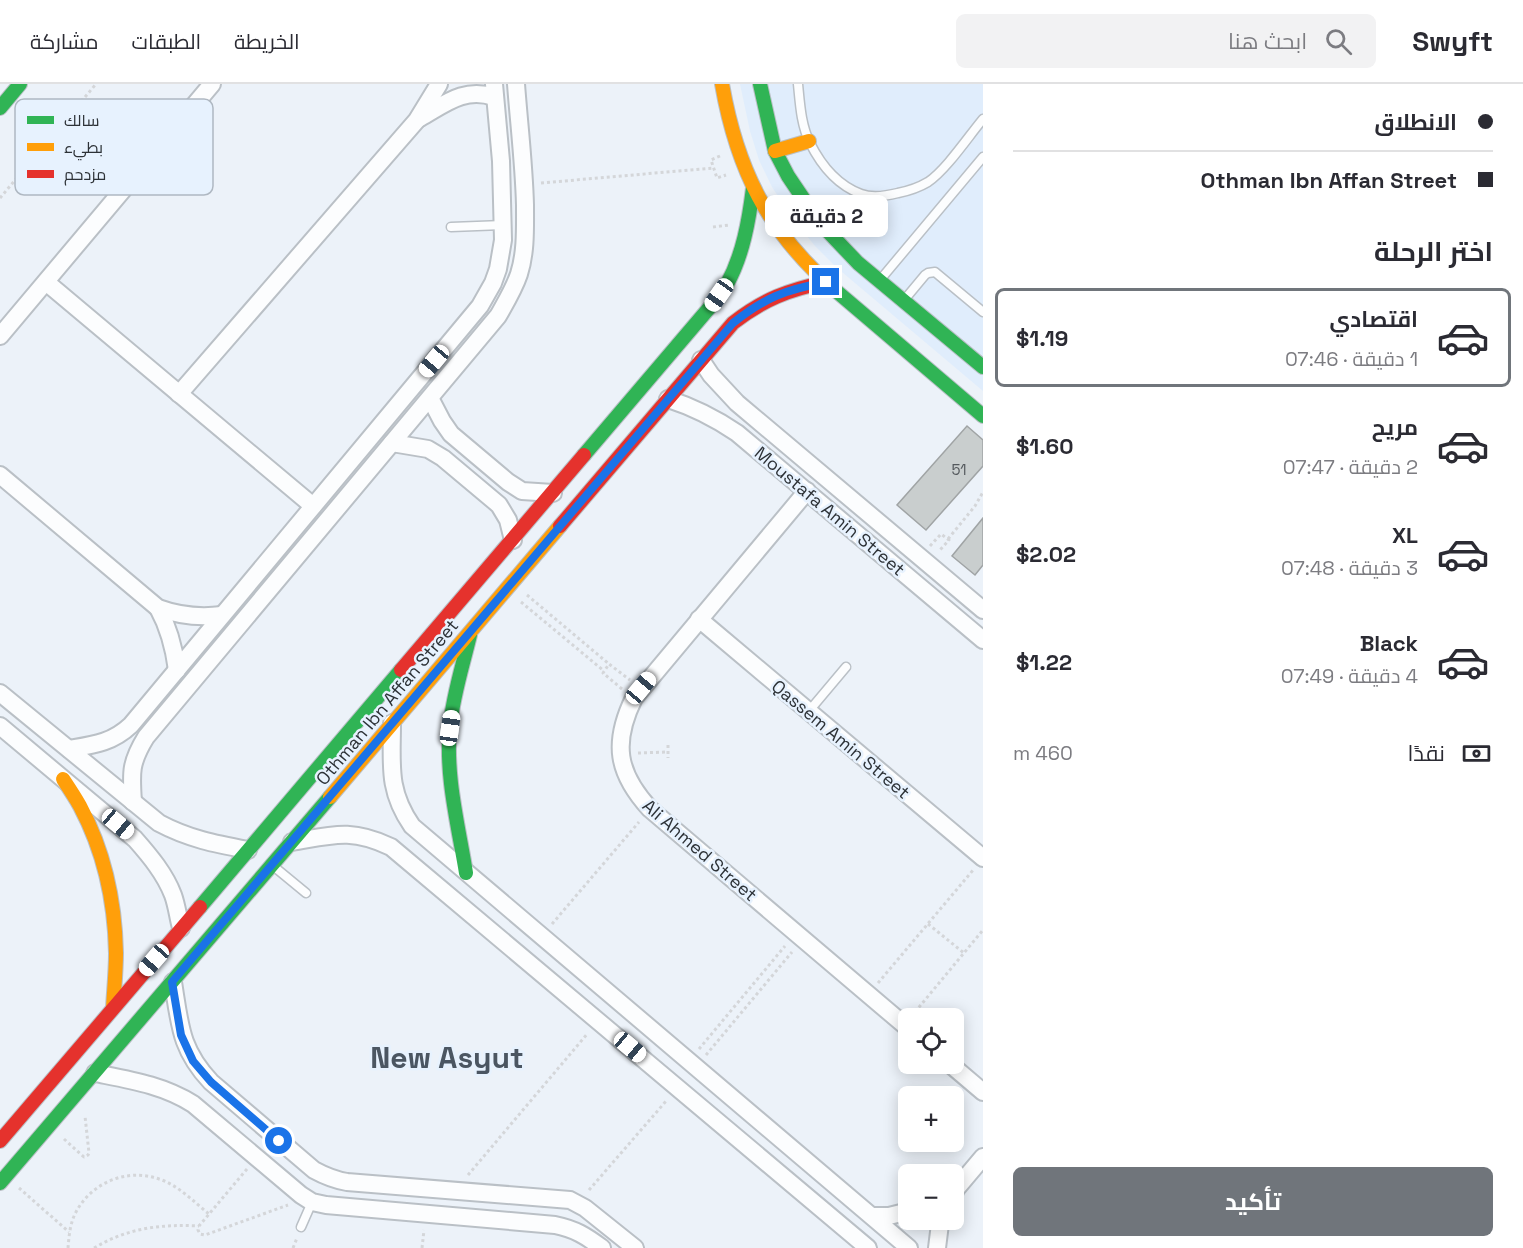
<!DOCTYPE html>
<html lang="ar">
<head>
<meta charset="utf-8">
<style>
	body { margin:0; font-family:"Space Grotesk",Cairo,sans-serif; background:#f2f2f3; color:#2b2b33; direction:rtl; height:100vh; display:flex; flex-direction:column; font-size:22px; white-space:nowrap }
	* { box-sizing:border-box; margin:0 }
	p { font-size:20px; color:#7c7c81 }
	.icon { flex:none; width:33px; height:33px; fill:none; stroke:currentColor; stroke-width:2; stroke-linecap:round; stroke-linejoin:round }
	.map { position:relative; flex:1; overflow:hidden; direction:ltr }
	.sheet { display:flex; flex-direction:column; background:#fff; width:540px }
	.sheet>* { flex:none }
	.hud { display:grid; align-content:center; height:132px; padding:0 30px; background:#fff }
	.fabs { position:absolute; left:898px; top:924px; display:grid; gap:12px }
	.fabs a { display:grid; place-items:center; width:66px; height:66px; border-radius:9px; background:#fff; box-shadow:0 3px 15px #0003; font-size:30px }
	.end { position:absolute; width:27px; height:27px; margin:-14px; border:8px solid #1a73e8; background:#fff; box-shadow:0 0 0 3px #fff }
	.from { border-radius:50% }
	.bubble { position:absolute; height:42px; border-radius:9px; background:#fff; box-shadow:0 3px 15px #0003; font-size:20px; font-weight:700; line-height:42px; text-align:center; direction:rtl }
	.car { position:absolute; width:18px; height:36px; margin:-18px -9px; border-radius:8px; box-shadow:0 0 4px 2px #0007; background:linear-gradient(#fff 24%,#345 0 40%,#fff 0 76%,#345 0 86%,#fff 0) }
	.hud b { display:flex; align-items:center; gap:21px; height:57px; font-size:22px }
	.hud b+b { border-top:2px solid #e1e1e2 }
	.hud i { width:15px; height:15px; background:#2b2b33 }
	ul { padding:0; list-style:none }
	li { display:flex; align-items:center; gap:18px; height:99px; margin:0 12px 9px; padding:0 18px; border:3px solid transparent; border-radius:9px }
	li div { flex:1 }
	li b { display:block; font-size:22px }
	li em { font-style:normal; font-weight:700 }
	li.on { border-color:#70757b }
	li>.icon { width:54px; height:54px; stroke-width:1.5 }
	h2 { padding:0 30px; font-size:27px; line-height:72px }
	.pay { display:flex; align-items:center; gap:15px; height:66px; padding:0 30px; font-size:22px }
	.pay p { margin-inline-start:auto }
	.cta { display:flex; gap:12px; margin-top:auto; padding:12px 30px }
	.cta a { flex:1; height:69px; border-radius:9px; background:#70757b; color:#fff; font-size:24px; font-weight:700; line-height:69px; text-align:center }
	header { display:flex; align-items:center; gap:36px; box-sizing:border-box; height:84px; padding:0 30px; background:#fff; border-bottom:2px solid #e1e1e2 }
	header strong { font-size:28px }
	nav { display:flex; gap:33px; margin-inline-start:auto; font-size:21px }
	.search { width:420px; height:54px; background:#f2f2f3; display:flex; align-items:center; gap:15px; box-sizing:border-box; padding:0 21px; border-radius:9px; color:#7c7c81; font-size:22px }
	main { display:flex; flex:1; min-height:0 }
	.map>svg:first-child { display:block }
	.built { fill:#e0edfc }
	.building { fill:#c9cece; stroke:#a0a4a5; stroke-width:1.5 }
	.lines { fill:none; stroke-linecap:round; stroke-linejoin:round }
	.lane-casing { stroke:#bac0c6; stroke-width:11 }
	.street-casing { stroke:#bac0c6; stroke-width:20 }
	.fast-casing { stroke:#bac0c6; stroke-width:16 }
	.slow-casing { stroke:#bac0c6; stroke-width:16 }
	.jam-casing { stroke:#bac0c6; stroke-width:16 }
	.path { stroke:#d4d6d9; stroke-width:3; stroke-dasharray:3 3; stroke-linecap:butt }
	.lane { stroke:#fcfdfe; stroke-width:8 }
	.street { stroke:#fcfdfe; stroke-width:16 }
	.fast { stroke:#30b455; stroke-width:14 }
	.slow { stroke:#ff9f0a; stroke-width:14 }
	.jam { stroke:#e5322d; stroke-width:14 }
	.route { stroke:#1a73e8; stroke-width:8 }
	.labels { text-anchor:middle; dominant-baseline:central; stroke-width:5; stroke-linejoin:round; paint-order:stroke }
	.number-label { font-size:15px; fill:#54595d }
	.street-label { font-size:18px; fill:#2d3237; stroke:#e7f2fe }
	.town-label { font-size:30px; font-weight:bold; fill:#4b5662; stroke:#e7f2fe }
	.key { fill:#e7f2fe; stroke:#afb8c2; stroke-width:1.5 }
	.key-label { font-size:16px; fill:#2d3237 }
</style>
</head>
<body>
<header>
<strong>Swyft</strong>
<div class="search"><svg class="icon" aria-label="search" viewBox="0 0 24 24"><circle cx="10" cy="10" r="6"/><path d="M15 15l6 6"/></svg>ابحث هنا</div>
<nav><a>الخريطة</a><a>الطبقات</a><a>مشاركة</a></nav>
</header>
<main>
<section class="sheet">
<div class="hud">
<b><i class="from"></i>الانطلاق</b>
<b><i></i>Othman Ibn Affan Street</b>
</div>
<h2>اختر الرحلة</h2>
<ul>
<li class="on"><svg class="icon" aria-label="car" viewBox="0 0 24 24"><path d="M5 17H2v-5l4-1 3-4h7l3 4 3 1v5h-3M9 17h6M6 11h13"/><circle cx="7" cy="17" r="2"/><circle cx="17" cy="17" r="2"/></svg><div><b>اقتصادي</b><p>1 دقيقة · 07:46</p></div><em>$1.19</em></li>
<li><svg class="icon" aria-label="car" viewBox="0 0 24 24"><path d="M5 17H2v-5l4-1 3-4h7l3 4 3 1v5h-3M9 17h6M6 11h13"/><circle cx="7" cy="17" r="2"/><circle cx="17" cy="17" r="2"/></svg><div><b>مريح</b><p>2 دقيقة · 07:47</p></div><em>$1.60</em></li>
<li><svg class="icon" aria-label="car" viewBox="0 0 24 24"><path d="M5 17H2v-5l4-1 3-4h7l3 4 3 1v5h-3M9 17h6M6 11h13"/><circle cx="7" cy="17" r="2"/><circle cx="17" cy="17" r="2"/></svg><div><b>XL</b><p>3 دقيقة · 07:48</p></div><em>$2.02</em></li>
<li><svg class="icon" aria-label="car" viewBox="0 0 24 24"><path d="M5 17H2v-5l4-1 3-4h7l3 4 3 1v5h-3M9 17h6M6 11h13"/><circle cx="7" cy="17" r="2"/><circle cx="17" cy="17" r="2"/></svg><div><b>Black</b><p>4 دقيقة · 07:49</p></div><em>$1.22</em></li>
</ul>
<div class="pay"><svg class="icon" aria-label="cash" viewBox="0 0 24 24"><path d="M3 7h18v10H3z"/><circle cx="12" cy="12" r="2"/></svg>نقدًا<p>460 m</p></div>
<div class="cta"><a>تأكيد</a></div>
</section>
<div class="map">
<svg width="983" height="1164" viewBox="0 0 983 1164">
	<rect width="100%" height="100%" fill="#ecf2f9"/>
	<!-- built -->
	<polygon class="built" points="740,0 983,0 983,307 836,183 815,162 793,135 772,103 759,76 750,47"/>
	<!-- building -->
	<g class="building">
		<polygon points="967,342 983,356 983,382 926,446 897,421"/>
		<polygon points="983,434 983,481 975,491 952,472"/>
	</g>
	<g class="lines">
		<defs>
			<g id="lane">
				<path d="M798,0C800,20 801,41 810,59C821,81 837,101 861,110C872,114 886,112 898,109C908,107 918,104 928,98C946,86 968,53 983,35"/>
				<polyline points="451,143 503,141"/>
				<polyline points="880,196 983,73"/>
				<polyline points="905,215 925,191 928,189 935,188 983,228"/>
				<polyline points="809,627 846,583"/>
				<polyline points="272,781 306,809"/>
				<polyline points="301,1143 312,1118"/>
			</g>
			<g id="street">
				<path d="M420,34C445,20 464,3 494,13"/>
				<polyline points="46,198 313,422"/>
				<polyline points="0,252 212,0"/>
				<polyline points="701,276 711,291 737,319 983,526"/>
				<polyline points="179,310 417,36 439,0"/>
				<polyline points="430,314 442,337 451,350 508,398 522,407 553,409"/>
				<path d="M668,315C693,323 715,334 737,349L983,556"/>
				<polyline points="392,359 428,365 443,374 499,421 508,436 513,456"/>
				<path d="M0,391L158,524C180,532 199,534 222,531"/>
				<path d="M807,407L634,614C612,659 617,689 650,725L909,945"/>
				<path d="M158,524C169,544 174,563 177,586"/>
				<polyline points="699,535 983,774"/>
				<path d="M0,609L159,739C189,755 216,760 248,766"/>
				<path d="M392,639C392,680 387,706 412,742L909,1164"/>
				<path d="M0,642L135,755C150,772 165,790 173,811C177,822 178,833 181,844"/>
				<path d="M69,665C93,661 112,659 131,641L480,222L493,199L498,185L503,156L501,77L494,0"/>
				<path d="M133,718C131,689 130,679 146,653L498,232C506,218 514,205 519,190C526,168 525,144 525,121C524,81 519,40 516,0"/>
				<path d="M292,758C333,751 351,744 391,763L868,1164"/>
				<path d="M173,898C180,941 180,965 211,998L314,1086C325,1092 335,1096 347,1098L570,1116L585,1124L635,1164"/>
				<polyline points="950,980 983,1008"/>
				<path d="M95,989C130,996 163,1001 193,1020L301,1111L312,1118L326,1121L555,1141C575,1145 586,1152 602,1164"/>
				<polyline points="954,1110 956,1105 983,1073"/>
				<polyline points="872,1132 889,1132 909,1127"/>
				<polyline points="937,1164 940,1140 942,1136"/>
			</g>
			<g id="fast">
				<polyline points="760,0 775,67 788,92 819,138 858,179 983,283"/>
				<polyline points="0,24 20,0"/>
				<polyline points="835,206 983,332"/>
				<path d="M584,371L710,223C716,215 722,208 727,200C743,171 749,136 753,104"/>
				<path d="M466,789C458,740 445,691 450,642C453,611 463,581 470,551"/>
				<polyline points="200,823 401,586"/>
				<polyline points="0,1099 330,713"/>
			</g>
			<g id="slow">
				<path d="M722,0C737,86 768,148 835,206"/>
				<polyline points="775,67 809,57"/>
				<path d="M63,695C69,704 75,713 80,722C104,767 115,818 116,869C116,887 114,906 113,924"/>
				<polyline points="330,713 560,442"/>
			</g>
			<g id="jam">
				<path d="M560,442L733,239C764,215 788,206 826,198"/>
				<polyline points="401,586 584,371"/>
				<polyline points="0,1057 200,823"/>
			</g>
		</defs>
		<!-- lane casing -->
		<use href="#lane" class="lane-casing"/>
		<!-- street casing -->
		<use href="#street" class="street-casing"/>
		<!-- fast casing -->
		<use href="#fast" class="fast-casing"/>
		<!-- slow casing -->
		<use href="#slow" class="slow-casing"/>
		<!-- jam casing -->
		<use href="#jam" class="jam-casing"/>
		<!-- path -->
		<g class="path">
			<polyline points="720,72 711,76 717,94 726,91"/>
			<polyline points="541,99 713,84"/>
			<polyline points="0,114 96,0"/>
			<polyline points="713,143 729,141"/>
			<polyline points="948,455 975,422 983,408"/>
			<polyline points="930,462 941,450 949,456 939,467"/>
			<polyline points="527,511 609,580"/>
			<polyline points="521,518 604,587"/>
			<polyline points="622,605 603,589 609,580 630,596"/>
			<polyline points="668,661 668,674"/>
			<polyline points="638,669 668,668"/>
			<polyline points="552,840 639,738"/>
			<polyline points="928,840 964,869"/>
			<polyline points="878,899 974,785"/>
			<polyline points="915,928 983,846"/>
			<polyline points="699,965 785,862"/>
			<polyline points="706,971 792,868"/>
			<polyline points="64,1055 84,1073 88,1071 89,1069 85,1032"/>
			<polyline points="247,1085 199,1142 198,1146 200,1150 205,1151 288,1121"/>
			<polyline points="468,1091 588,949"/>
			<polyline points="19,1104 69,1148"/>
			<polyline points="589,1106 667,1016"/>
			<path d="M68,1164C69,1152 70,1139 76,1128C92,1098 127,1084 159,1095C178,1101 194,1118 209,1130"/>
			<path d="M94,1164C128,1144 160,1140 199,1142"/>
			<polyline points="293,1164 297,1154"/>
			<polyline points="422,1164 424,1146"/>
		</g>
		<!-- lane -->
		<use href="#lane" class="lane"/>
		<!-- street -->
		<use href="#street" class="street"/>
		<!-- fast -->
		<use href="#fast" class="fast"/>
		<!-- slow -->
		<use href="#slow" class="slow"/>
		<!-- jam -->
		<use href="#jam" class="jam"/>
	</g>
	<g class="lines">
		<!-- route -->
		<path class="route" d="M279,1057L211,998L193,977L181,951L172,898L733,239C766,213 785,206 826,198"/>
	</g>
	<g class="labels">
		<!-- number labels -->
		<g class="number-label">
			<text x="959" y="385">51</text>
		</g>
		<!-- street labels -->
		<g class="street-label">
			<text transform="translate(830 427) rotate(40)">Moustafa Amin Street</text>
			<text transform="translate(387 618) rotate(-50)">Othman Ibn Affan Street</text>
			<text transform="translate(841 655) rotate(40)">Qassem Amin Street</text>
			<text transform="translate(700 766) rotate(41)">Ali Ahmed Street</text>
		</g>
		<!-- town labels -->
		<g class="town-label">
			<text x="447" y="973">New Asyut</text>
		</g>
	</g>
	<!-- legend -->
	<rect x="15" y="15" width="198" height="96" rx="9" class="key"/>
	<rect x="27" y="32" width="27" height="8" fill="#30b455"/>
	<rect x="27" y="59" width="27" height="8" fill="#ff9f0a"/>
	<rect x="27" y="86" width="27" height="8" fill="#e5322d"/>
	<g class="key-label">
		<text x="64" y="42">سالك</text>
		<text x="64" y="69">بطيء</text>
		<text x="64" y="96">مزدحم</text>
	</g>
</svg>
<div class="fabs">
<a><svg class="icon" aria-label="locate" viewBox="0 0 24 24"><circle cx="12" cy="12" r="6"/><path d="M12 2v4M12 18v4M2 12h4M18 12h4"/></svg></a>
<a>+</a>
<a>−</a>
</div>
<i class="end from" style="left:279px;top:1057px"></i>
<i class="end" style="left:826px;top:198px"></i>
<div class="bubble" style="left:765px;top:111px;width:123px">2 دقيقة</div>
<i class="car" style="left:719px;top:211px;rotate:215deg"></i>
<i class="car" style="left:434px;top:277px;rotate:220deg"></i>
<i class="car" style="left:641px;top:604px;rotate:40deg"></i>
<i class="car" style="left:450px;top:644px;rotate:8deg"></i>
<i class="car" style="left:118px;top:740px;rotate:130deg"></i>
<i class="car" style="left:154px;top:876px;rotate:221deg"></i>
<i class="car" style="left:630px;top:963px;rotate:130deg"></i>
</div>
</main>
</body>
</html>
